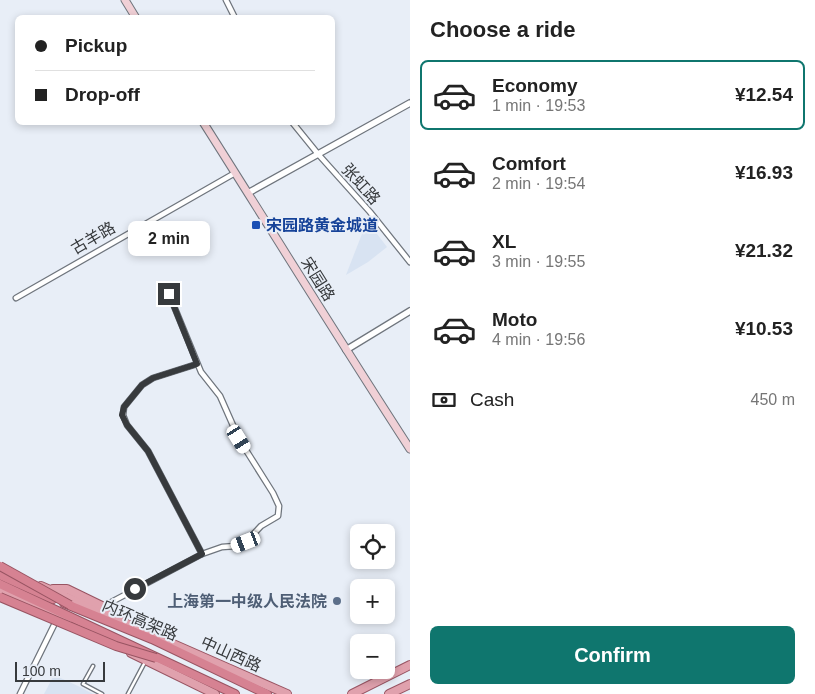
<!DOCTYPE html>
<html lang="en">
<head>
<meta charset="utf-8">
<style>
	body { margin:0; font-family:Arial,"Noto Sans SC",sans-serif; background:#f2f2f2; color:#222; height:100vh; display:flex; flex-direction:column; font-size:19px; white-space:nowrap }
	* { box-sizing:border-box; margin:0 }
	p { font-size:16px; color:#767676 }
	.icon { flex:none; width:28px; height:28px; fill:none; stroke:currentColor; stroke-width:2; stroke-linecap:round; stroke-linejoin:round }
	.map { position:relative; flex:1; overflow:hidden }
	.side { display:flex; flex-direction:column; background:#fff; width:405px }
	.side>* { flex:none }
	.banner { position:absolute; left:15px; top:15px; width:320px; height:110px; border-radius:8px; box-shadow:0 2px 8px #0003; display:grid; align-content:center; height:110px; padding:0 20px; background:#fff }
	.buttons { position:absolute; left:350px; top:524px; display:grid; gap:10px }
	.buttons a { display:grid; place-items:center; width:45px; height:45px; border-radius:8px; background:#fff; box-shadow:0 2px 8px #0003; font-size:25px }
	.scale { position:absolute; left:15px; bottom:12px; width:90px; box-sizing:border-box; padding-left:5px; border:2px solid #373a3d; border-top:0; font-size:14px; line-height:18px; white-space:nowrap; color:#373a3d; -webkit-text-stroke:4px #e8eef7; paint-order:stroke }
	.end { position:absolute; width:22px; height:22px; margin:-11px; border:6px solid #373a3d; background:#fff; box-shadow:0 0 0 2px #fff }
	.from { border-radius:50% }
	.bubble { position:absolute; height:35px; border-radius:8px; background:#fff; box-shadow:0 2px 8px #0003; font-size:16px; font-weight:800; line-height:35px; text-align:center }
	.car { position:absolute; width:15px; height:30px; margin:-15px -8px; border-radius:6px; box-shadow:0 0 4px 1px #0007; background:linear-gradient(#fff 24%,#345 0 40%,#fff 0 76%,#345 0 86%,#fff 0) }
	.banner b { display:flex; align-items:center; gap:18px; height:48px; font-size:19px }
	.banner b+b { border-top:1px solid #e0e0e0 }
	.banner i { width:12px; height:12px; background:#222 }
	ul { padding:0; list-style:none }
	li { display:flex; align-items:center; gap:15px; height:70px; margin:0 10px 8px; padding:0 10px; border:2px solid transparent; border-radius:8px }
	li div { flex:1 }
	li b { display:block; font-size:19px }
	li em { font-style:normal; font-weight:800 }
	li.active { border-color:#0f766e }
	li>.icon { width:45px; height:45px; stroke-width:1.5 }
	h2 { padding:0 20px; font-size:22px; line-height:60px }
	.pay { display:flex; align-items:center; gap:12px; height:55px; padding:0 20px; font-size:19px }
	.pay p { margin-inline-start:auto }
	.action { display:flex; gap:10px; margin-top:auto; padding:10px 20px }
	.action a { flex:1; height:58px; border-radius:8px; background:#0f766e; color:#fff; font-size:20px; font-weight:800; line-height:58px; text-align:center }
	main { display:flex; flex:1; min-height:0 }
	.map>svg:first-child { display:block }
	.built { fill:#d8e3f2 }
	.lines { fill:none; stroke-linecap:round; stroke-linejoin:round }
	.service-casing { stroke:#6f757d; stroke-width:5 }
	.minor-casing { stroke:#6f757d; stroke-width:7 }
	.tertiary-casing { stroke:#6f757d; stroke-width:8 }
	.secondary-casing { stroke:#6f757d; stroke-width:9 }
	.primary-casing { stroke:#985462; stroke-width:10 }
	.trunk-casing { stroke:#985462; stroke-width:10 }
	.service { stroke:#fff; stroke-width:2.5 }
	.minor { stroke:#fff; stroke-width:4.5 }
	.tertiary { stroke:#fff; stroke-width:5.5 }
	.secondary { stroke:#f0d0d6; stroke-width:7 }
	.primary { stroke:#e0a1ad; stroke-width:8 }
	.trunk { stroke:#d68292; stroke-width:8 }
	.trunk-bridge-casing { stroke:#985462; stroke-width:10; stroke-linecap:butt }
	.trunk-bridge { stroke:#d68292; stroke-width:8 }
	.route { stroke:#373a3d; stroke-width:6 }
	.transit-dot { fill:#1a4fb4; stroke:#e8eef7; stroke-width:2 }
	.service-dot { fill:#5c6f8a; stroke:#e8eef7; stroke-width:2 }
	.labels { text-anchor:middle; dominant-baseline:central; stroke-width:4; stroke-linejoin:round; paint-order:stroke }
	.street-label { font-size:16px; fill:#373a3d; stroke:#e8eef7 }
	.transit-label { font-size:16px; font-weight:bold; fill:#164399; stroke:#e8eef7; text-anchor:start }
	.service-label { font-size:16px; font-weight:bold; fill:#4e5e75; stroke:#e8eef7; text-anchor:end }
</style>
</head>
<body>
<main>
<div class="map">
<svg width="410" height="694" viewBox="0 0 410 694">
	<rect width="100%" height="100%" fill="#e8eef7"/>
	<!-- built -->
	<g class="built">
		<polygon points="367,221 387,247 368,262 346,275"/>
		<polygon points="54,675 78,686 93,694 44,694"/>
	</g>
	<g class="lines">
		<defs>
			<g id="service">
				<polyline points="93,666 83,684 102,694"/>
				<polyline points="128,694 145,662"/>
			</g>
			<g id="minor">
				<polyline points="226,0 235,18"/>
				<polyline points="292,122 318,154 370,212 410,262"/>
				<polyline points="16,298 235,173"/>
				<polyline points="197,364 153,378 142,385 124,407 123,415 127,425 148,451 202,554"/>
				<polyline points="102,607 202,554 222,547 236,546 246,542 261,526 278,516 279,506 273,493 239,439 220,396 201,372 169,294"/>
				<polyline points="20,694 56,621"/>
			</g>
			<g id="tertiary">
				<polyline points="248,193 410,103"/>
				<polyline points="346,350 410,311"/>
			</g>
			<g id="secondary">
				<polyline points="125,0 136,18"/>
				<path d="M203,122C272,231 340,341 410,449"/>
			</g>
			<g id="primary">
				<polyline points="41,586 287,694"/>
				<polyline points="53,589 67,589 102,606 111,613"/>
				<polyline points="0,592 67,622"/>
				<polyline points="131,653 215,694"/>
				<polyline points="352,694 410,665"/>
				<polyline points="389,694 410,684"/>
			</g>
			<g id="trunk">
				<polyline points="0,575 53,599"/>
				<polyline points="0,584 235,694"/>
				<polyline points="64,603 152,639 267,694"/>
			</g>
		</defs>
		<!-- service casing -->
		<use href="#service" class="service-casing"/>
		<!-- minor casing -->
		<use href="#minor" class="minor-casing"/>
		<!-- tertiary casing -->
		<use href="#tertiary" class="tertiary-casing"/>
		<!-- secondary casing -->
		<use href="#secondary" class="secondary-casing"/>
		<!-- primary casing -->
		<use href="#primary" class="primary-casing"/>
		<!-- trunk casing -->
		<use href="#trunk" class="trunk-casing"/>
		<!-- service -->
		<use href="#service" class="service"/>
		<!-- minor -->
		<use href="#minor" class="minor"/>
		<!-- tertiary -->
		<use href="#tertiary" class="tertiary"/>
		<!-- secondary -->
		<use href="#secondary" class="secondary"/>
		<!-- primary -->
		<use href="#primary" class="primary"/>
		<!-- trunk -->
		<use href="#trunk" class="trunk"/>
		<defs>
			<g id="trunk-bridge">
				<polyline points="0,566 70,605"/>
				<polyline points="0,597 116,646 156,658"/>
			</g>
		</defs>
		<!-- trunk-bridge casing -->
		<use href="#trunk-bridge" class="trunk-bridge-casing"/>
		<!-- trunk-bridge -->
		<use href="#trunk-bridge" class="trunk-bridge"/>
	</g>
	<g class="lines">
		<!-- route -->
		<polyline class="route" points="135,589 202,554 148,451 127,425 122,415 124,407 142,385 153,378 197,364 169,294"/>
	</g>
	<!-- markers -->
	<rect class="transit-dot" x="251" y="220" width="10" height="10" rx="2.5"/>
	<circle class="service-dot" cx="337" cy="601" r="5"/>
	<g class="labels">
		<!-- street labels -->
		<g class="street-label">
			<text transform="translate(361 184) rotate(48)">张虹路</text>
			<text transform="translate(93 238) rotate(-30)">古羊路</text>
			<text transform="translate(318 279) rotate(58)">宋园路</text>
			<text transform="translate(140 620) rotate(23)">内环高架路</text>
			<text transform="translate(231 654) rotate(24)">中山西路</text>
		</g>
		<!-- transit labels -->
		<g class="transit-label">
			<text x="266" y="225">宋园路黄金城道</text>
		</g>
		<!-- service labels -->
		<g class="service-label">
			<text x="327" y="601">上海第一中级人民法院</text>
		</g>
	</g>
</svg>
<div class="buttons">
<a><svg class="icon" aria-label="locate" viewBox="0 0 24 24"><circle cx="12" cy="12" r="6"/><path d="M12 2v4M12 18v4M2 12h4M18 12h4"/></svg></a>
<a>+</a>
<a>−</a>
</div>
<div class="scale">100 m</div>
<i class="end from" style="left:135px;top:589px"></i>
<i class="end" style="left:169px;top:294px"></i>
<div class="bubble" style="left:128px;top:221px;width:82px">2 min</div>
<i class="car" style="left:239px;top:439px;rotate:148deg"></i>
<i class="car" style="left:246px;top:542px;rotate:249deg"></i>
<div class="banner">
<b><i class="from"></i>Pickup</b>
<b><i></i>Drop-off</b>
</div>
</div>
<section class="side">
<h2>Choose a ride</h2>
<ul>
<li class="active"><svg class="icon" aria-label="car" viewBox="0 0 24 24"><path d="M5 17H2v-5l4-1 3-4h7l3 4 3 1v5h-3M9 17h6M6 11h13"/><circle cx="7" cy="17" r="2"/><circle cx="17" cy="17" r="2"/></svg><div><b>Economy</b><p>1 min · 19:53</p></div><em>¥12.54</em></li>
<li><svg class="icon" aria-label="car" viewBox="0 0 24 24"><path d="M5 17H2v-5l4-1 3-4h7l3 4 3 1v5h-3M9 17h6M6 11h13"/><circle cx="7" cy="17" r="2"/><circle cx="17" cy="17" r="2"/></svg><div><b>Comfort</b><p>2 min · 19:54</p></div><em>¥16.93</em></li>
<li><svg class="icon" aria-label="car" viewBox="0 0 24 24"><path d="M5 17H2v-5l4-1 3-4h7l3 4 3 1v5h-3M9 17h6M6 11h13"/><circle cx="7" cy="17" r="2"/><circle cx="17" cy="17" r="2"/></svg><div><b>XL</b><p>3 min · 19:55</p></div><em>¥21.32</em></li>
<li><svg class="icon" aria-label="car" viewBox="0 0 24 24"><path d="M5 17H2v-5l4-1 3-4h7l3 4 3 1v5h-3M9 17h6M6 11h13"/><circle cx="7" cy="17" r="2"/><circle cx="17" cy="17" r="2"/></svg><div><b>Moto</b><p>4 min · 19:56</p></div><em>¥10.53</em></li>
</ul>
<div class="pay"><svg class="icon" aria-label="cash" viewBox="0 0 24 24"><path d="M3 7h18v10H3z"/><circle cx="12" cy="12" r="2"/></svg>Cash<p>450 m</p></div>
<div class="action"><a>Confirm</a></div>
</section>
</main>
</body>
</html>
